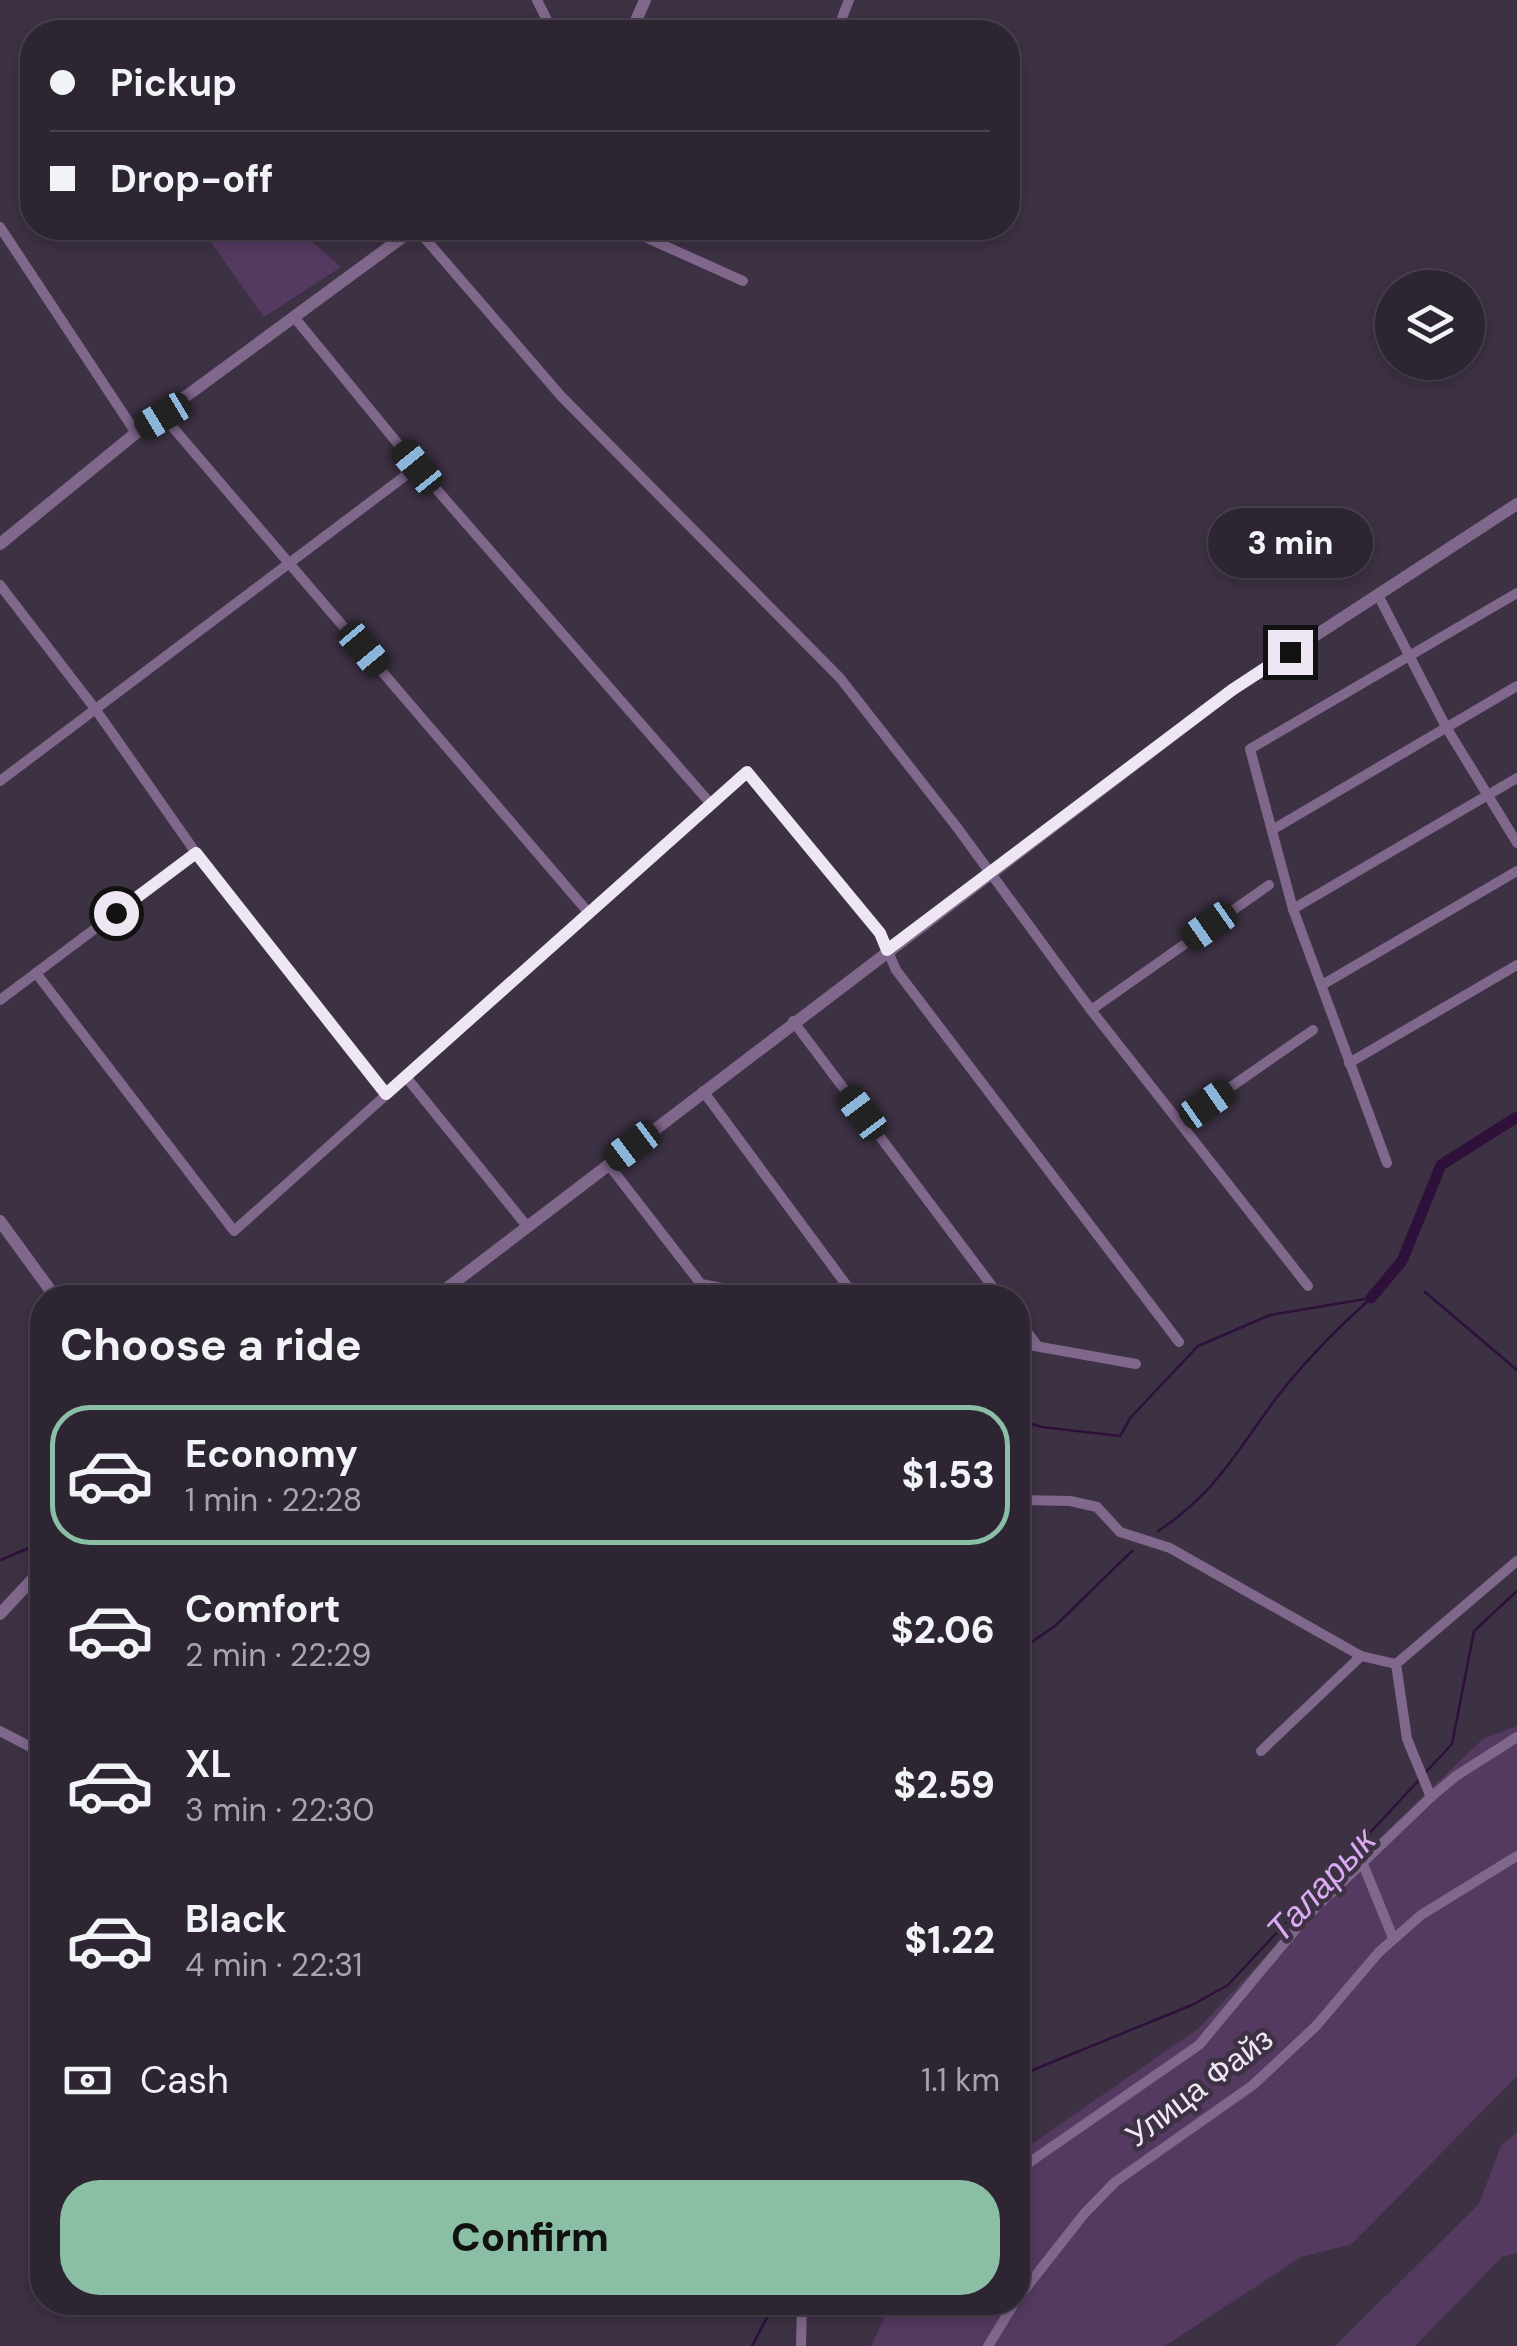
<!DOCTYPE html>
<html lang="en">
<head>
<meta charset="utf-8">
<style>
	body { margin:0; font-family:"DM Sans",sans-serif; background:#3a313f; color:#f1f3f6; height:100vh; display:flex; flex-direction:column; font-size:38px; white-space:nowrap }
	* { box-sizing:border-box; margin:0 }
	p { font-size:32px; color:#a7a5ac }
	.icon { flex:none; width:55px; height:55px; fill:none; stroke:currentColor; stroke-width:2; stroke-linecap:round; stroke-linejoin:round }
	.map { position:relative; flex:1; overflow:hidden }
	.drawer { position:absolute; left:30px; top:1285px; width:1000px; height:1030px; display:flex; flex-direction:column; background:#2e2533; border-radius:40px; box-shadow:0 5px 15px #0003,0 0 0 2px #49424e }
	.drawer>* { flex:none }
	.top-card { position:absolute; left:20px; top:20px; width:1000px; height:220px; border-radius:40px; box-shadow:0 5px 15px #0003,0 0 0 2px #49424e; display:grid; align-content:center; height:220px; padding:0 30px; background:#2e2533 }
	.controls { position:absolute; left:1375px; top:270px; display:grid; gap:20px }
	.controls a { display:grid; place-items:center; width:110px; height:110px; border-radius:50%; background:#2e2533; box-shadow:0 5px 15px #0003,0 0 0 2px #49424e; font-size:50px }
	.end { position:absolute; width:45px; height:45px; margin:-22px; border:12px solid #eee7f3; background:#111; box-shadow:0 0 0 5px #111 }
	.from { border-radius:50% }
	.bubble { position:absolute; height:70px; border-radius:35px; background:#2e2533; box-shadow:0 5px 15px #0003,0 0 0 2px #49424e; font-size:32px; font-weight:800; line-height:70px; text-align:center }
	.car { position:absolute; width:30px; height:60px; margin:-30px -15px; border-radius:12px; box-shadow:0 0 8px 2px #0007; background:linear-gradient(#222 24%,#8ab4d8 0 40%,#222 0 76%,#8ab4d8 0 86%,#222 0) }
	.top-card b { display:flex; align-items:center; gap:35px; height:95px; font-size:38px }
	.top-card b+b { border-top:2px solid #49424e }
	.top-card i { width:25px; height:25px; background:#f1f3f6 }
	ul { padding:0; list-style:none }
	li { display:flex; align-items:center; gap:30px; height:140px; margin:0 20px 15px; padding:0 10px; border:5px solid transparent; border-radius:40px }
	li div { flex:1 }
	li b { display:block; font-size:38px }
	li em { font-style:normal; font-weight:800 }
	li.selected { border-color:#8abfa5 }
	li>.icon { width:90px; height:90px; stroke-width:1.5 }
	h2 { padding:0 30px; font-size:45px; line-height:120px }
	.pay { display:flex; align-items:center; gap:25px; height:110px; padding:0 30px; font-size:38px }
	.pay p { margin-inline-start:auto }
	.action { display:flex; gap:20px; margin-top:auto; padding:20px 30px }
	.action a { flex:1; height:115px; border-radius:40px; background:#8abfa5; color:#111; font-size:40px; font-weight:800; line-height:115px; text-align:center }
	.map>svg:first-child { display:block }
	.green { fill:#543a61 }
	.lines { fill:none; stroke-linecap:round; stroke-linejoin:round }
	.stream { stroke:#2e103b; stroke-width:2.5 }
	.canal { stroke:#2e103b; stroke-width:11 }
	.minor { stroke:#80678c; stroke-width:10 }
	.tertiary { stroke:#80678c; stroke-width:12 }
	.route { stroke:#eee7f3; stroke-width:12 }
	.labels { text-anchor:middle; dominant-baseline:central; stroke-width:9; stroke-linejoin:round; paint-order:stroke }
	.street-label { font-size:32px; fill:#eee7f3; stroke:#3d3144 }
	.water-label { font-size:35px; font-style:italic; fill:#dbaaf3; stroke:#3d3144 }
</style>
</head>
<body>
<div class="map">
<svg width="1517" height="2346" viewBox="0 0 1517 2346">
	<rect width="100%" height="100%" fill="#3d3144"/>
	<!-- green -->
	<g class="green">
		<polygon points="201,228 296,228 341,267 264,317"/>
		<polygon points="1517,1726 1517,2076 1352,2244 1301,2257 1165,2346 871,2346 891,2303 1018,2302 1018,2159 1032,2144 1199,2028 1355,1861 1483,1739"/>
		<polygon points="1517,2132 1517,2253 1502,2257 1415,2346 1335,2346 1479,2204 1501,2146"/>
	</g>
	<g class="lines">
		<!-- stream -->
		<g class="stream">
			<polyline points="1425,1292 1517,1370"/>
			<polyline points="1018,1420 1042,1427 1120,1436 1131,1417 1198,1346 1270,1315 1371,1298"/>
			<path d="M1158,1531C1209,1498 1232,1460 1266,1412C1296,1370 1332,1333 1370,1299"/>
			<polyline points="0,1560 29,1548 42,1560"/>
			<polyline points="1023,1648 1055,1626 1132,1551"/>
			<polyline points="1425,1773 1452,1744 1474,1631 1517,1591"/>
			<polyline points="1018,2076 1192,2005 1228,1985 1420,1779"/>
			<polyline points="752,2346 775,2302"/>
		</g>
		<!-- canal -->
		<polyline class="canal" points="1371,1298 1402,1261 1441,1165 1517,1117"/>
		<!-- minor -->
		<g class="minor">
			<polyline points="537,0 553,32"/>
			<polyline points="844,32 842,18 849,0"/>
			<polyline points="0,227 136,433"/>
			<polyline points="416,228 561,396 840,678 956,826 1091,1010 1308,1286"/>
			<polyline points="625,228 743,281"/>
			<polyline points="294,317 417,467 710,803"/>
			<polyline points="163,416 588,912"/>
			<polyline points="0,585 96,710 196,853 385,1094"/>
			<polyline points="1378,595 1446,727 1517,843"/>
			<polyline points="0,781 417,467"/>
			<polyline points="1272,830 1517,686"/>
			<polyline points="1293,909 1517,778"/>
			<polyline points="36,973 234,1231 747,772 880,933 896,970 1179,1342"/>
			<polyline points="1322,985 1517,871"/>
			<polyline points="0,1000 196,853"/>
			<polyline points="1091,1010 1269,885"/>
			<polyline points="793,1021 1001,1298"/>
			<polyline points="1349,1063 1517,965"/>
			<polyline points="406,1077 526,1225"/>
			<polyline points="703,1091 856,1298"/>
			<polyline points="1180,1122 1313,1030"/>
			<polyline points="1387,1163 1293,909 1250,749 1517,593"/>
			<polyline points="608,1164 701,1284 776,1298"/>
			<polyline points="1018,1320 1037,1345"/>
			<polyline points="1018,1343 1136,1364"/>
			<polyline points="1018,1500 1070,1501 1097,1507 1120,1532 1170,1548 1361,1656 1396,1664"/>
			<polyline points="0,1731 42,1753"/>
			<polyline points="1261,1751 1361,1656"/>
			<polyline points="1431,1797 1407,1739 1396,1664 1517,1561"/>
			<polyline points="1363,1864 1393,1938"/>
			<polyline points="1018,2176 1030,2162 1199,2045 1305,1918 1431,1797 1456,1776 1517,1737"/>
			<polyline points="1018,2298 1084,2214 1115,2182 1253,2085 1316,2026 1379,1952 1421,1915 1517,1856"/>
			<polyline points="801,2346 802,2304 809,2302"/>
			<polyline points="988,2346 1015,2302"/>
		</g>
		<!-- tertiary -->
		<g class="tertiary">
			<polyline points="631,32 645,0"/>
			<polyline points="0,544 136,433 415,228"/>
			<polyline points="0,1221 56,1298"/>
			<polyline points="434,1298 1232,690 1517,504"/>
			<polyline points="0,1614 42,1569"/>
		</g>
	</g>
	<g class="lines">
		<!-- route -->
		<polyline class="route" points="116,913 196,853 386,1094 747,772 880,933 887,950 1232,690 1290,652"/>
	</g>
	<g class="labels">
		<!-- street labels -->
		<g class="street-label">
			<text transform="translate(1199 2087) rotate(-37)">Улица Файз</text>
		</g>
		<!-- water labels -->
		<g class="water-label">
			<text transform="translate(1321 1885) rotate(-47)">Таларык</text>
		</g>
	</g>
</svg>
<div class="controls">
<a><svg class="icon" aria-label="layers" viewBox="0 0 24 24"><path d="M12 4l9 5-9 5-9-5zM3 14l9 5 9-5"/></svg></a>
</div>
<i class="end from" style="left:116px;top:913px"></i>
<i class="end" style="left:1290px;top:652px"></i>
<div class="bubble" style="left:1208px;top:508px;width:165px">3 min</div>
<i class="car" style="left:163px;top:416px;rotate:239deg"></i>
<i class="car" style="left:417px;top:467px;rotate:321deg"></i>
<i class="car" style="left:364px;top:649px;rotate:140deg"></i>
<i class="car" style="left:1209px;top:926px;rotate:235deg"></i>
<i class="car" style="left:1207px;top:1104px;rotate:55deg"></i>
<i class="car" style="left:862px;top:1113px;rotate:323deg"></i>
<i class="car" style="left:632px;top:1146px;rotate:233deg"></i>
<div class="top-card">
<b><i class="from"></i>Pickup</b>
<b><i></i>Drop-off</b>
</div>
<section class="drawer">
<h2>Choose a ride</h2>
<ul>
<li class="selected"><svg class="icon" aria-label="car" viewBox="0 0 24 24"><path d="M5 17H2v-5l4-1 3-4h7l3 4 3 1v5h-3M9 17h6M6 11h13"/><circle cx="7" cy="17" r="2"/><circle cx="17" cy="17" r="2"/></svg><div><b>Economy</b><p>1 min · 22:28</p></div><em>$1.53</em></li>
<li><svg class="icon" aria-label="car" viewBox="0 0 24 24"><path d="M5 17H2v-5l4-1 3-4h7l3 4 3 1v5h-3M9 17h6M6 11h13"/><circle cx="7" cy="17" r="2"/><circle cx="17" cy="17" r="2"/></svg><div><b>Comfort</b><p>2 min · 22:29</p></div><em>$2.06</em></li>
<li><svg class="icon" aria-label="car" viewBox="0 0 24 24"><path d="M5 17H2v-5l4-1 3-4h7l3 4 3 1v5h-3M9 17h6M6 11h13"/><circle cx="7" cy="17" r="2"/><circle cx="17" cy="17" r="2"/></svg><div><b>XL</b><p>3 min · 22:30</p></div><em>$2.59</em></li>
<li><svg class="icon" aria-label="car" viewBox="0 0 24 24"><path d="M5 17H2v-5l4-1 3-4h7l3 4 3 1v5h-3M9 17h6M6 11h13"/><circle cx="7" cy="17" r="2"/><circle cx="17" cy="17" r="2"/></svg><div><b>Black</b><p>4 min · 22:31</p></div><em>$1.22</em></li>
</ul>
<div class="pay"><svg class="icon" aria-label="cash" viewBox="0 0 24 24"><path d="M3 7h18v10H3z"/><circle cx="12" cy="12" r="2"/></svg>Cash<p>1.1 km</p></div>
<div class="action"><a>Confirm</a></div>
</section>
</div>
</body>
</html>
